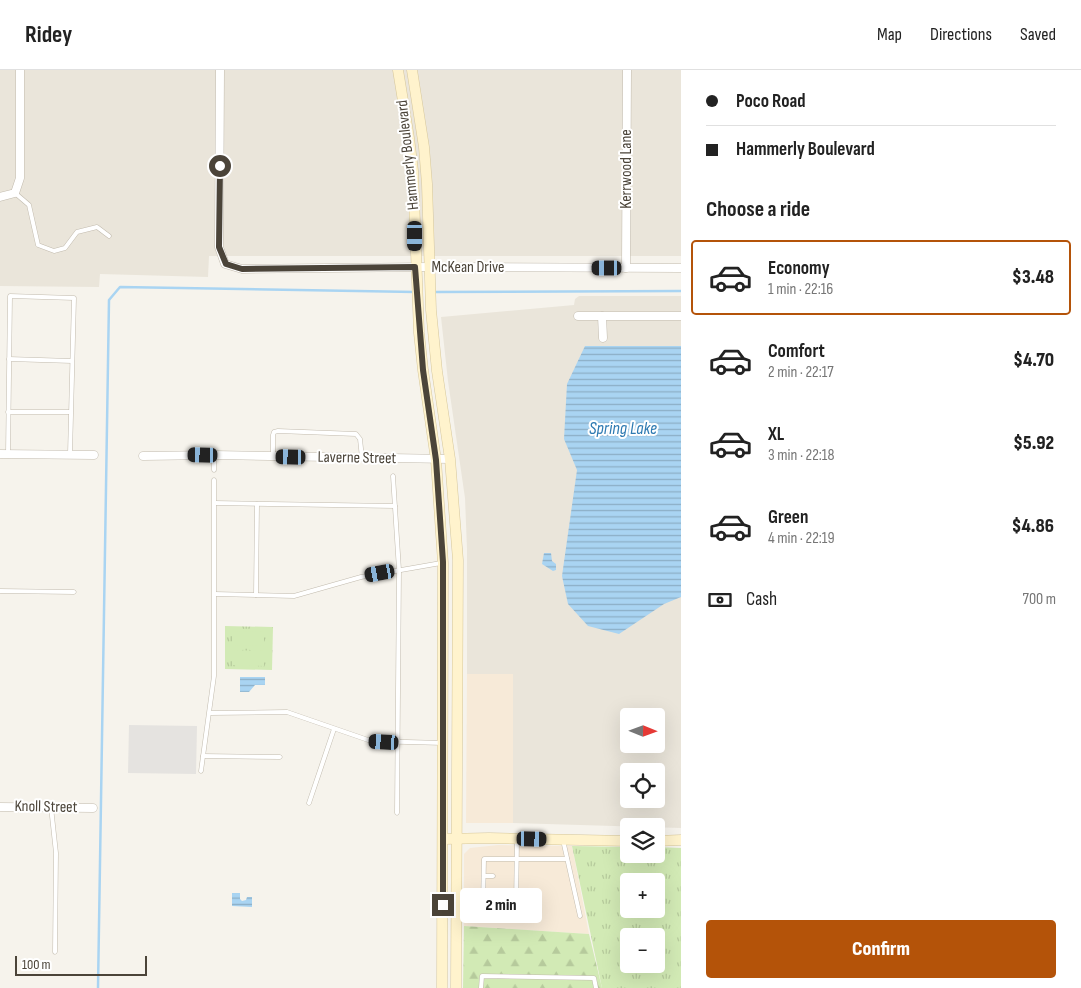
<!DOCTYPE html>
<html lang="en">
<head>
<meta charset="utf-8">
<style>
	body { margin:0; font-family:"Sofia Sans Condensed",sans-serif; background:#f6f6f6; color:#222; height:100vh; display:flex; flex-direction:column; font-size:19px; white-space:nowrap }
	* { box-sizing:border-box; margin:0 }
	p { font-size:16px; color:#767676 }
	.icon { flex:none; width:28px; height:28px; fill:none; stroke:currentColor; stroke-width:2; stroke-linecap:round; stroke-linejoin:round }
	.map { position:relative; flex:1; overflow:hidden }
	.panel { display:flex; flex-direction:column; background:#fff; width:400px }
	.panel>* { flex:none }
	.banner { display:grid; align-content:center; height:110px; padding:0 25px; background:#fff }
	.needle { width:32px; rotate:91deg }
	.tools { position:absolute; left:620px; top:638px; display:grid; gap:10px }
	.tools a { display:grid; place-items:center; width:45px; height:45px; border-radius:5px; background:#fff; box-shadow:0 5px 20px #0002; font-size:25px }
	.scale { position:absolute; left:15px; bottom:12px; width:132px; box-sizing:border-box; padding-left:5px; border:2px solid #4b4439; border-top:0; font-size:14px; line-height:18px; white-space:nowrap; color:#4b4439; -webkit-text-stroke:4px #fff; paint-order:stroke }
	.end { position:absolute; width:22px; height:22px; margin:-11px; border:6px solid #4b4439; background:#fff; box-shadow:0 0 0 2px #fff }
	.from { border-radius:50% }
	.bubble { position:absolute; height:35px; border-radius:5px; background:#fff; box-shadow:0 5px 20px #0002; font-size:16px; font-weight:800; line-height:35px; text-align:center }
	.car { position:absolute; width:15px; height:30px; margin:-15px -8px; border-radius:6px; box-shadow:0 0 4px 1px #0007; background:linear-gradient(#222 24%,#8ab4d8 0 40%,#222 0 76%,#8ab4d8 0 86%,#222 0) }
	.banner b { display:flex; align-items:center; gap:18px; height:48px; font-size:19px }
	.banner b+b { border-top:1px solid #e0e0e0 }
	.banner i { width:12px; height:12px; background:#222 }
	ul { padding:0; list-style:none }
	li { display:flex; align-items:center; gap:15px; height:75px; margin:0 10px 8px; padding:0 15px; border:2px solid transparent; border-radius:5px }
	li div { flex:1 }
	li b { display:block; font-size:19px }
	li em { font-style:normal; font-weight:800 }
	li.active { border-color:#b45309 }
	li>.icon { width:45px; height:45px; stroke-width:1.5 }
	h2 { padding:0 25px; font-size:22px; line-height:60px }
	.pay { display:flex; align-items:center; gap:12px; height:55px; padding:0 25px; font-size:19px }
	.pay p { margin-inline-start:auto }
	.button { display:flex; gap:10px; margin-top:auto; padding:10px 25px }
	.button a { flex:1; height:58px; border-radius:5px; background:#b45309; color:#fff; font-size:20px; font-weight:800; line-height:58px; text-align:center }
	header { display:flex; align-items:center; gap:30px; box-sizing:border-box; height:70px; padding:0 25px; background:#fff; border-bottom:1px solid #e0e0e0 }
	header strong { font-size:24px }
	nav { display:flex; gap:28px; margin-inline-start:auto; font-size:18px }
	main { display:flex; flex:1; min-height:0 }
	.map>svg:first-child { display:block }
	.residential { fill:#eae5da; fill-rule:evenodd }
	.commercial { fill:#f7ead8 }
	.grass { fill:url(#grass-tufts); fill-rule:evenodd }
	.forest { fill:url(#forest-firs) }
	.pitch { fill:#d2eab5 }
	.parking { fill:#e5e3e0 }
	.water { fill:url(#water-rules) }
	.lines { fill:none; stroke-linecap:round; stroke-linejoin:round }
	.stream { stroke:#a9d4f2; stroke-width:2.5 }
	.lane-casing { stroke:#c2bbae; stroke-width:5 }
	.street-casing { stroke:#c2bbae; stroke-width:9 }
	.secondary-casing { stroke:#d6c79b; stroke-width:11 }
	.lane { stroke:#fff; stroke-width:4 }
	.street { stroke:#fff; stroke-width:8 }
	.secondary { stroke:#fff3cd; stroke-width:10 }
	.route { stroke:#4b4439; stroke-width:6 }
	.labels { text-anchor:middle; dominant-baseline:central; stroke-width:4; stroke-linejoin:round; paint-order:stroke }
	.street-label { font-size:16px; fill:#4b4439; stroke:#fff }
	.water-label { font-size:18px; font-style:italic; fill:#2e7ab2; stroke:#fff }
</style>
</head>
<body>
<header>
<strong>Ridey</strong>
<nav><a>Map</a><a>Directions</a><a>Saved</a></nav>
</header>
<main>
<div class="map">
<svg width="681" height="918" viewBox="0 0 681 918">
	<defs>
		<pattern id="grass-tufts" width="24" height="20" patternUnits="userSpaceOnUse" patternTransform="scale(1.25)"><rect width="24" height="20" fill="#d2eab5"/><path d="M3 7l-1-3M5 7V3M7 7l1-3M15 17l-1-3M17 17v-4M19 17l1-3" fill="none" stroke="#b6ca9c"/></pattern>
		<pattern id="forest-firs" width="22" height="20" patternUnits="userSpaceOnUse" patternTransform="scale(1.25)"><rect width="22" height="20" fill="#d2eab5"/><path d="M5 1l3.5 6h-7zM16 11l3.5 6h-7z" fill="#b6ca9c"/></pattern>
		<pattern id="water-rules" width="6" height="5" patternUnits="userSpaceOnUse" patternTransform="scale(1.25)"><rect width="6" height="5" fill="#a9d4f2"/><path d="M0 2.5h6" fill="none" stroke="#8caec5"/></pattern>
	</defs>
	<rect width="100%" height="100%" fill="#f6f3ec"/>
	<!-- residential -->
	<g class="residential">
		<polygon points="0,0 681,0 681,186 209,186 208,207 100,204 99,217 0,216"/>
		<path d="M579,226H681V279L636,549L681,524V758L513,753V605L467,604V479L465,428L448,311L441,247L574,235L575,229ZM629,646H656V674H629ZM629,701H656V729H629Z"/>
	</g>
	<!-- commercial -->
	<g class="commercial">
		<polygon points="467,604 513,604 513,753 466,753"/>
		<polygon points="498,775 572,776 589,864 464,856 464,784 470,778"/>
	</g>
	<!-- grass -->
	<g class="grass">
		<polygon points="225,556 273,557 272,600 225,599"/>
		<path d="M572,776L629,777V784H656V777L681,778V918H602ZM629,811H656V839H629ZM629,866H656V894H629Z"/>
	</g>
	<!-- forest -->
	<polygon class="forest" points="464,856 589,864 602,918 463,918"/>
	<!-- pitch -->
	<g class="pitch">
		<polygon points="233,561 264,562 264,576 233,575"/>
		<polygon points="232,580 264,581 264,596 232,595"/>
	</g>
	<!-- parking -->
	<polygon class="parking" points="129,655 197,656 196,704 128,703"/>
	<!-- water -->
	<g class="water">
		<polygon points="585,276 681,276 681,527 664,534 619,564 588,556 568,534 562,506 577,400 564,369 567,314"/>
		<polygon points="544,483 551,483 552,491 556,494 556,500 553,501 542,494"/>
		<polygon points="240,607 265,607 265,615 255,615 249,622 240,622"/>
		<polygon points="232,823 240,823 240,829 242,831 246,830 247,827 252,827 252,837 232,836"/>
	</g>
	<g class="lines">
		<!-- stream -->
		<g class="stream">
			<polyline points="433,222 681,221"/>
			<polyline points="98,918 109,230 120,217 415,222"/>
		</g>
		<defs>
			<g id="lane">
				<polyline points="15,123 29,135 38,175 54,181 65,178 77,162 97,157 109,166"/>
				<polyline points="9,289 72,291"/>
				<polyline points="8,342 70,342"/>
				<polyline points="8,384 10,226 74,228 70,384"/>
				<polyline points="214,385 214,400"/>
				<polyline points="273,386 273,365 274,362 278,361 356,364 360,369 362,388"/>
				<polyline points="393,406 399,500 397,743"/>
				<polyline points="215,433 395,436"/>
				<polyline points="0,521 74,522"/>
				<polyline points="215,524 294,526 361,507 441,493"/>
				<polyline points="256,525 257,434"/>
				<polyline points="210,643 287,642 371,671 443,673"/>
				<polyline points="203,686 280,687"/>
				<polyline points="201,701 214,606 214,410"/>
				<polyline points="309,733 334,659"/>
				<polyline points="51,737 56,783 55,882"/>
				<polyline points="563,770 580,846"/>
				<polyline points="484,806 493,806"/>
				<polyline points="483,822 492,822"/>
				<polyline points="458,834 516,835 517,770"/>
				<polyline points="483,834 484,789 567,789"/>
				<polyline points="481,918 482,906 594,908 596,918"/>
			</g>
			<g id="street">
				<polyline points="220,0 219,177 225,194 242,199 429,197 681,198"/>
				<polyline points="0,127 15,123 20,108 20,0"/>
				<polyline points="626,198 627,0"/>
				<polyline points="578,246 681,246"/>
				<polyline points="602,246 603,268"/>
				<polyline points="0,384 94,385"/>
				<polyline points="143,386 214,385 450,389"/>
				<polyline points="0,737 93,738"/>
			</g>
			<g id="secondary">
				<polyline points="398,0 409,68 413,101 419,263 423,300 436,390 443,493 442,918"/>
				<polyline points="412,0 424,77 427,114 431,240 437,301 450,389 458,490 456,918"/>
				<polyline points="444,769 489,768 629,771"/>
				<polyline points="656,771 681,770"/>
			</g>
		</defs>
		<!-- lane casing -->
		<use href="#lane" class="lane-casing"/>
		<!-- street casing -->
		<use href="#street" class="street-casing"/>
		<!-- secondary casing -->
		<use href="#secondary" class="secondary-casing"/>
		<!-- lane -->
		<use href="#lane" class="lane"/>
		<!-- street -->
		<use href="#street" class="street"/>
		<!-- secondary -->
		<use href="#secondary" class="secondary"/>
	</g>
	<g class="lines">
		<!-- route -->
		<polyline class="route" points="220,96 219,177 226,194 242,199 415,197 423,300 436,390 443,492 443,835"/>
	</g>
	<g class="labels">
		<!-- street labels -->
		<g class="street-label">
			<text transform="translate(408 85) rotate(-96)">Hammerly Boulevard</text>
			<text transform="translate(626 99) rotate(-90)">Kerrwood Lane</text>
			<text x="468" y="197">McKean Drive</text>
			<text transform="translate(357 388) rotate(1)">Laverne Street</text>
			<text transform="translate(46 737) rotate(1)">Knoll Street</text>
		</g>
		<!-- water labels -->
		<g class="water-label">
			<text x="623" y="358">Spring Lake</text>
		</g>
	</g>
</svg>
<div class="tools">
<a><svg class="needle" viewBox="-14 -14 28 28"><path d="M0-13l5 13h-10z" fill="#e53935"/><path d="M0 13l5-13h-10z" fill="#767676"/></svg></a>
<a><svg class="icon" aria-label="locate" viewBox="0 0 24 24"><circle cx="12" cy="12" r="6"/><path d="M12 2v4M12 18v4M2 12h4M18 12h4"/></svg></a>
<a><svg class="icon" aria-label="layers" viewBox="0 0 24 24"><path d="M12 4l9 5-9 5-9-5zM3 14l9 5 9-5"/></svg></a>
<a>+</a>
<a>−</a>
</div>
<div class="scale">100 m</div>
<i class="end from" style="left:220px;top:96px"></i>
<i class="end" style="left:443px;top:835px"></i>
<div class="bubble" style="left:460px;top:818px;width:82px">2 min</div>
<i class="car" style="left:415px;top:166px;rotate:180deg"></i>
<i class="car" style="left:607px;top:198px;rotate:270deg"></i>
<i class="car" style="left:203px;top:385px;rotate:271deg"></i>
<i class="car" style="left:291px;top:387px;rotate:271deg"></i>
<i class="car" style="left:380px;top:503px;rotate:260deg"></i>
<i class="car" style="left:384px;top:672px;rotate:273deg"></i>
<i class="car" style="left:532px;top:769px;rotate:91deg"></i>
</div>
<section class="panel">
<div class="banner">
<b><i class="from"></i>Poco Road</b>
<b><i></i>Hammerly Boulevard</b>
</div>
<h2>Choose a ride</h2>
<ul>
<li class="active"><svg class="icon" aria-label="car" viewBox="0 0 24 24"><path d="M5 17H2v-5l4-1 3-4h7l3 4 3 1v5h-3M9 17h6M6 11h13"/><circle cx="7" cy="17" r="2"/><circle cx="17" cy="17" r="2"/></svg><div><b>Economy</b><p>1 min · 22:16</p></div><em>$3.48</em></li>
<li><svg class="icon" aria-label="car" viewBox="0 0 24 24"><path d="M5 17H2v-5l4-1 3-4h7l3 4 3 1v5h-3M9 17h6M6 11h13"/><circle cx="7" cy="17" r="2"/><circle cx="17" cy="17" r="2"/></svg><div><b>Comfort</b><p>2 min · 22:17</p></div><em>$4.70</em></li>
<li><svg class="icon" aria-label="car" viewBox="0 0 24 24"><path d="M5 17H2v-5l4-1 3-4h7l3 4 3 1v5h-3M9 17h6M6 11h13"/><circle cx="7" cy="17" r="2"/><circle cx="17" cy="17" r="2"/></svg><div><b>XL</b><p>3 min · 22:18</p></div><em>$5.92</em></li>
<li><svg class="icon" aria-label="car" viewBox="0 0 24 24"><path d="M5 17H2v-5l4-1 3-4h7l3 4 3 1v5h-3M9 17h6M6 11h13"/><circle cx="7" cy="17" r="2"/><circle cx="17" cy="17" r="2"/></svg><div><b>Green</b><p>4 min · 22:19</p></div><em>$4.86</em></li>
</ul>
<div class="pay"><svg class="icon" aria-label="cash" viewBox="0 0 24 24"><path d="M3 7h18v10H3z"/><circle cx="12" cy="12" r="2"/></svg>Cash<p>700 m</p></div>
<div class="button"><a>Confirm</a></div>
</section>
</main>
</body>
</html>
